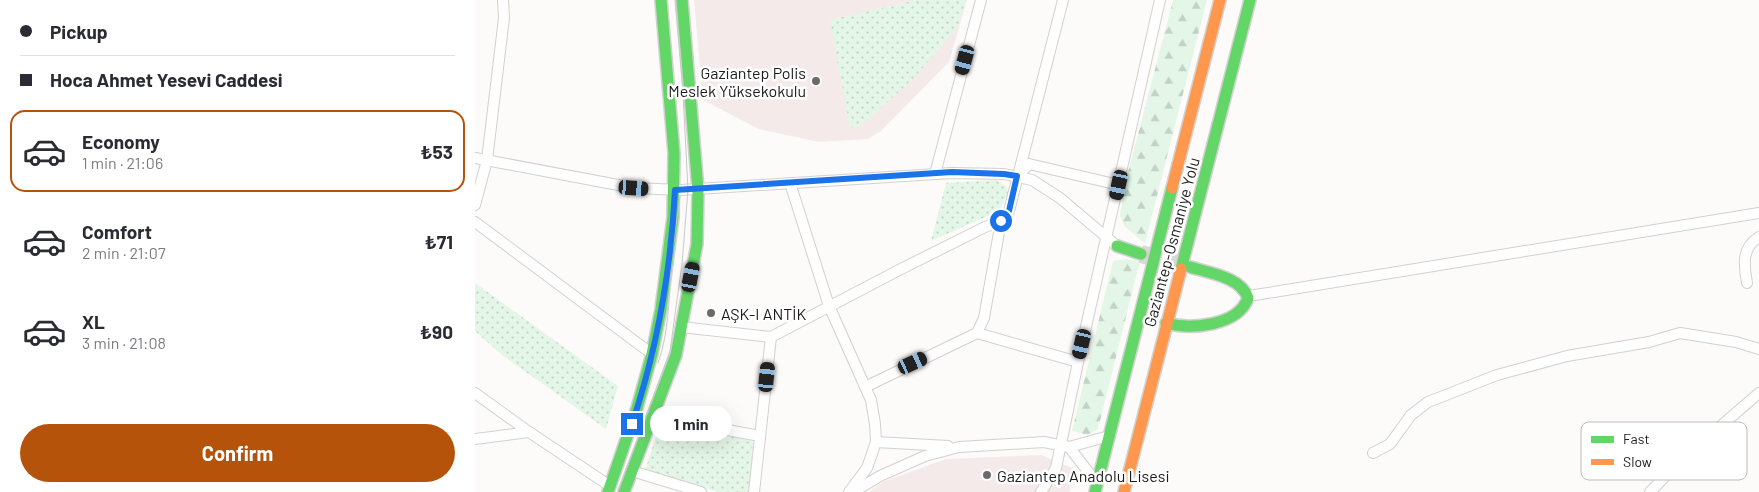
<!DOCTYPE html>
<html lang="en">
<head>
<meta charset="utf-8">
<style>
	body { margin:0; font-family:Barlow,sans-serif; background:#f7f7f7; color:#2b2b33; height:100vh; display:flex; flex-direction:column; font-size:19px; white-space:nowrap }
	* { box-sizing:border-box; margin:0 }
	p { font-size:16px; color:#7c7c81 }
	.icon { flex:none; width:28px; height:28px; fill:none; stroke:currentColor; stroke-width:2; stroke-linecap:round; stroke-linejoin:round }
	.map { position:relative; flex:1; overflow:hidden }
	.panel { display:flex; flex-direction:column; background:#fff; width:475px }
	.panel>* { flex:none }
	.guide { display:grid; align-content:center; height:110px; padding:0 20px; background:#fff }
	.end { position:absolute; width:22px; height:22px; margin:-11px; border:6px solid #1a73e8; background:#fff; box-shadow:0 0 0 2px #fff }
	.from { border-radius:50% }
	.bubble { position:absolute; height:35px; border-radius:18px; background:#fff; box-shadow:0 5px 20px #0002; font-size:16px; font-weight:700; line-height:35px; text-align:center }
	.car { position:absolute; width:15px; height:30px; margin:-15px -8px; border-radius:6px; box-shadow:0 0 4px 1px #0007; background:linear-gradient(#222 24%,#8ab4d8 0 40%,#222 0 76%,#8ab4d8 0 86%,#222 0) }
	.guide b { display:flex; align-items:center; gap:18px; height:48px; font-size:19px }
	.guide b+b { border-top:1px solid #e1e1e2 }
	.guide i { width:12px; height:12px; background:#2b2b33 }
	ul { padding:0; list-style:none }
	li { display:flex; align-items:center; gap:15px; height:82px; margin:0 10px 8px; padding:0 10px; border:2px solid transparent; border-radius:15px }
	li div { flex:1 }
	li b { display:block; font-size:19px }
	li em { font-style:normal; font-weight:700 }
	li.current { border-color:#b45309 }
	li>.icon { width:45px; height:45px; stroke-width:1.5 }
	.cta { display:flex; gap:10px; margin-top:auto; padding:10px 20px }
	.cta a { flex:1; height:58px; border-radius:30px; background:#b45309; color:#fff; font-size:20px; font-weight:700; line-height:58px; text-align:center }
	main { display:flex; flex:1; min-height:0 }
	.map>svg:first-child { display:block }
	.education { fill:#f4eae9 }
	.green { fill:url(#green-dots) }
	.forest { fill:url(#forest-firs) }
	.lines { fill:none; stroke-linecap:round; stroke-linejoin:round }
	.highway-tunnel { stroke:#dbd9d8; stroke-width:18; stroke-dasharray:18 9; stroke-linecap:butt }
	.street-casing { stroke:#d2d1cf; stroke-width:12 }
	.fast-casing { stroke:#d2d1cf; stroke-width:14 }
	.slow-casing { stroke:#d2d1cf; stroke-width:14 }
	.street { stroke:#fffefe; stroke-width:10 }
	.fast { stroke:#63d668; stroke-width:11 }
	.slow { stroke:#ff974d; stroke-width:11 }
	.tram { stroke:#c9c9c9; stroke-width:1 }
	.route { stroke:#1a73e8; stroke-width:6 }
	.poi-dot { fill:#6b6969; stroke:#fff; stroke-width:2 }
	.labels { text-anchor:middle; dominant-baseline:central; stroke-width:5; stroke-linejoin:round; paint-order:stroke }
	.poi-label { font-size:16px; fill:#1d1b1b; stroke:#fff; text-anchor:start }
	.street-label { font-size:16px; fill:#1d1b1b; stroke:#fff }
	.key { fill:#fff; stroke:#bbb; stroke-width:1 }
	.key-label { font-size:14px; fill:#1d1b1b }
</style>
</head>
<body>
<main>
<section class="panel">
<div class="guide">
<b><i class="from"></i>Pickup</b>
<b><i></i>Hoca Ahmet Yesevi Caddesi</b>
</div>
<ul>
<li class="current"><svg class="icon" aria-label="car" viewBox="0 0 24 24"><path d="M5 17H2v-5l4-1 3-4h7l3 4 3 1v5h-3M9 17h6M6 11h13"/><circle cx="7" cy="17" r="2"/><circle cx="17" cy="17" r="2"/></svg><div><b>Economy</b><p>1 min · 21:06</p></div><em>₺53</em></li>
<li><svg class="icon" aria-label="car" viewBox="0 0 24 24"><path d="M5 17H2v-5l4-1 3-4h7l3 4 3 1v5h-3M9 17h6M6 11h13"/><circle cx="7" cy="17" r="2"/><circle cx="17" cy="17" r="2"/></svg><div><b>Comfort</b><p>2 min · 21:07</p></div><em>₺71</em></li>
<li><svg class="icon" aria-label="car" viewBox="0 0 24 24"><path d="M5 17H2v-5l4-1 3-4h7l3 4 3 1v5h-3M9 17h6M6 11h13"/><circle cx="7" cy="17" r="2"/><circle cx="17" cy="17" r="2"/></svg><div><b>XL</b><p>3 min · 21:08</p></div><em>₺90</em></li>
</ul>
<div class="cta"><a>Confirm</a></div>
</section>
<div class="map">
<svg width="1284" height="492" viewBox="0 0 1284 492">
	<defs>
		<pattern id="green-dots" width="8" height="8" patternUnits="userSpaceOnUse" patternTransform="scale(1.25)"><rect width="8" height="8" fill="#e4f6e7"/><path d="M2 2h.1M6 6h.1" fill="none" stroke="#c3d2c6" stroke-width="1.8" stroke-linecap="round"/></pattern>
		<pattern id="forest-firs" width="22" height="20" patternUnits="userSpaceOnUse" patternTransform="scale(1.25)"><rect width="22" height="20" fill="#e4f6e7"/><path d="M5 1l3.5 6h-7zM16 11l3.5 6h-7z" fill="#c3d2c6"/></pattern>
	</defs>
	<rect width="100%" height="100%" fill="#fdfbf9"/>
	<!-- education -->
	<g class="education">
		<polygon points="219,0 492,0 474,62 406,131 393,139 344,142 284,129 228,100"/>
		<polygon points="566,455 602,470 594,492 393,492 410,481 471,459"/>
	</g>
	<!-- green -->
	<g class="green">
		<polygon points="442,0 491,0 482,28 438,79 390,122 375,128 355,20"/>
		<polygon points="521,180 532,187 533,193 524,211 456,241 471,183"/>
		<polygon points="0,283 143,386 131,429 27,355 0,331"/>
		<polygon points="186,422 278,441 274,492 244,492 170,470"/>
	</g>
	<!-- forest -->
	<g class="forest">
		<polygon points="698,0 732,0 670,243 649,226 645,216 650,184"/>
		<polygon points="650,259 665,261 623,429 613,435 597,431 638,261"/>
	</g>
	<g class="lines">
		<!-- highway-tunnel -->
		<polyline class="highway-tunnel" points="666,254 715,267"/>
		<defs>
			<g id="street">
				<polyline points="0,158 159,188 206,190 477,173 529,174 557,180 585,198 642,246"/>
				<polyline points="460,174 506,0"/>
				<polyline points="543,176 554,164 644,185"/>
				<polyline points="315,183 354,306 396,400 400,424 401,442 392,468 374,492"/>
				<polyline points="0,205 12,160 29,18 28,0"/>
				<polyline points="0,222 177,354"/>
				<path d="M1272,283C1269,266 1266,248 1284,237"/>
				<polyline points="774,296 1284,213"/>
				<polyline points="206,327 296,337 424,270 510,227 526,221 534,211 588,0"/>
				<polyline points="502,333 603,362"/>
				<polyline points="390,387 502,333 509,318 526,221"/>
				<polyline points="0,393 54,432 135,486"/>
				<polyline points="178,414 225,425 285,436"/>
				<polyline points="0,439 54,432"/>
				<polyline points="401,442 473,446"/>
				<polyline points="594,447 622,483"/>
				<polyline points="898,453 915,444 936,415 953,402 1022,375 1092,356 1174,342 1205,333 1261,342 1284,349"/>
				<polyline points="157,471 226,492"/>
				<polyline points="279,492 296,337"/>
				<polyline points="378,492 405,476 450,456 484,447 569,442 594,447 634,436"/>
				<polyline points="566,492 581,468 603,362 685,0"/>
				<polyline points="1175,492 1205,461 1284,393"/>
			</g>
			<g id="fast">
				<polyline points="642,246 666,254"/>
				<polyline points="706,269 775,0"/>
				<path d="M691,323C716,330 763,326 773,298C766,277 734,273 715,267"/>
				<polyline points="133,492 162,408 177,354 186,309 198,217 199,153 186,0"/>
				<polyline points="149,492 201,355 222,244 223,189 207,0"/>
				<polyline points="620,492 697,188"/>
			</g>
			<g id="slow">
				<polyline points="697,188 745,0"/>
				<polyline points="649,492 706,269"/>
			</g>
		</defs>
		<!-- street casing -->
		<use href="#street" class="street-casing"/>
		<!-- fast casing -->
		<use href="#fast" class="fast-casing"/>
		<!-- slow casing -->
		<use href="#slow" class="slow-casing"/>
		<!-- street -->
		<use href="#street" class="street"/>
		<!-- fast -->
		<use href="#fast" class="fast"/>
		<!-- slow -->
		<use href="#slow" class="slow"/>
		<!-- tram -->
		<g class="tram">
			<path d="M183,363C194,333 194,298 196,267C198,243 202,220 205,197"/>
			<polyline points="143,492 195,351 207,264 213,190 208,93 200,0"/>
		</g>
	</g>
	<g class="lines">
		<!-- route -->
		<path class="route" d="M157,424C182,349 196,269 200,190L477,172L529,174L542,176L534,211L526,221"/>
	</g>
	<!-- markers -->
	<g class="poi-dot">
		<circle cx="341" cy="81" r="5"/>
		<circle cx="236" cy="313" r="5"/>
		<circle cx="512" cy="475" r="5"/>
	</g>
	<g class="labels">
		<!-- poi labels -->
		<g class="poi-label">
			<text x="331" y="72" text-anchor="end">Gaziantep Polis<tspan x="331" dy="18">Meslek Yüksekokulu</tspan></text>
			<text x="246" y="313">AŞK-I ANTİK</text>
			<text x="522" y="475">Gaziantep Anadolu Lisesi</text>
		</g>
		<!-- street labels -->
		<g class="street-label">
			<text transform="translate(696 242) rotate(-75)">Gaziantep-Osmaniye Yolu</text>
		</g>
	</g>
	<!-- legend -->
	<rect x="1106" y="422" width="166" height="58" rx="8" class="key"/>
	<rect x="1116" y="436" width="23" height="7" fill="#63d668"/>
	<rect x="1116" y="459" width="23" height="6" fill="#ff974d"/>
	<g class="key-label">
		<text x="1148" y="444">Fast</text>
		<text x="1148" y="467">Slow</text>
	</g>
</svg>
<i class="end from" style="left:526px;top:221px"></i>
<i class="end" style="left:157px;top:424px"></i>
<div class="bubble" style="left:175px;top:406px;width:82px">1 min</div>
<i class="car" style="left:490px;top:60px;rotate:195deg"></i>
<i class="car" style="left:644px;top:185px;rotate:192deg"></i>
<i class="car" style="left:159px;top:188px;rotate:94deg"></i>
<i class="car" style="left:216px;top:277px;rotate:11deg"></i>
<i class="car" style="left:607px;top:344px;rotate:193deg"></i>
<i class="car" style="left:438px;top:363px;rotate:65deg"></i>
<i class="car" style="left:292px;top:377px;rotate:6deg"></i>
</div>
</main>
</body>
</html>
